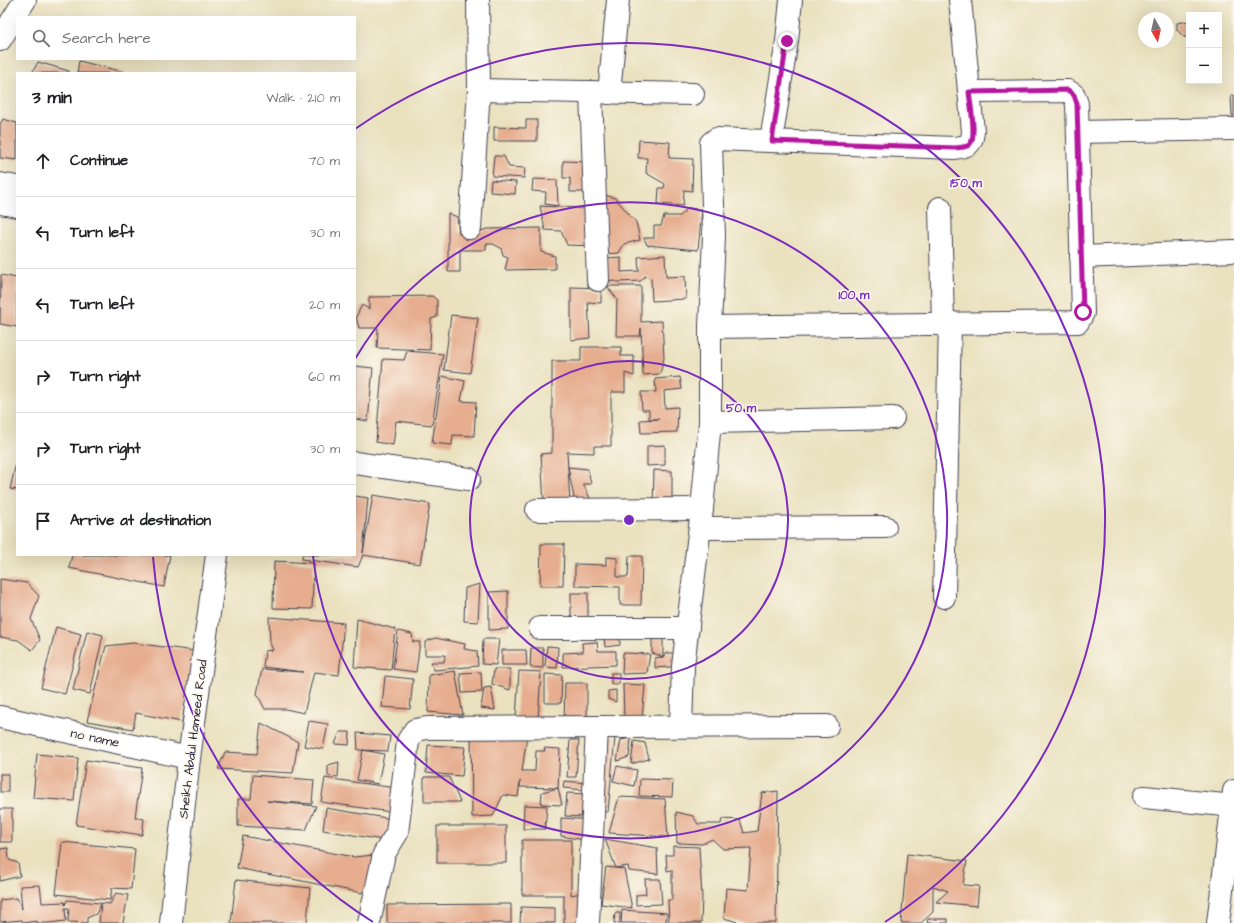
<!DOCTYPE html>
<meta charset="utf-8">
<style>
body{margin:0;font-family:"Architects Daughter",sans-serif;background:#f6f6f6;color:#202124}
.controls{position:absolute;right:12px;top:12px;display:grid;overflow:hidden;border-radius:0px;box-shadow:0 4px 16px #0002}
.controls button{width:36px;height:36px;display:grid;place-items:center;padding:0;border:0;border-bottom:1px solid #e0e0e0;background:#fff;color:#202124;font:20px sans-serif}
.compass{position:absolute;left:1138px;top:12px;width:36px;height:36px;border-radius:50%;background:#fff;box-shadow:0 4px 16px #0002;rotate:172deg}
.stop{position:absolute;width:12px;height:12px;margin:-9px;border:3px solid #b5179e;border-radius:50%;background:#fff}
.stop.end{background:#b5179e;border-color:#fff;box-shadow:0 1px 4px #0008}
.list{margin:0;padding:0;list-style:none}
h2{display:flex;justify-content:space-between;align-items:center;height:52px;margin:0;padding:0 16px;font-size:17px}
h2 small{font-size:13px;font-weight:400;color:#757577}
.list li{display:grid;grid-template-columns:26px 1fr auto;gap:12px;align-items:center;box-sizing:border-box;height:72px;padding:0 16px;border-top:1px solid #e0e0e0}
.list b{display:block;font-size:15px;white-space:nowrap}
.list em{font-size:13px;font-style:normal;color:#757577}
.icon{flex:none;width:22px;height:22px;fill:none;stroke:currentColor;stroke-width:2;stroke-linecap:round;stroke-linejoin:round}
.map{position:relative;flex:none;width:1234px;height:923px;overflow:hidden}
.search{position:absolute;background:#fff;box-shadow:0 4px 16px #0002;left:16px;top:16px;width:340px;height:44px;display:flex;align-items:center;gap:10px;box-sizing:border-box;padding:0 14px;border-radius:0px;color:#757577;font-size:15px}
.panel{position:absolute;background:#fff;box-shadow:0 4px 16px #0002;left:16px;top:72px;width:340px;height:484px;border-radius:0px}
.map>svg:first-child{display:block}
.building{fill:#e6ad8f}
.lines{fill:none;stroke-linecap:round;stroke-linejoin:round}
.minor-casing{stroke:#403f4f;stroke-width:24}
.minor{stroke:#fff;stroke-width:22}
.route{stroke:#b5179e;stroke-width:5}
.ring{fill:none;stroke:#7b2cbf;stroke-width:2}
.labels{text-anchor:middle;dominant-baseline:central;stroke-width:3.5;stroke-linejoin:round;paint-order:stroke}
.street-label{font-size:13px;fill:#22223b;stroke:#fbf7ec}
.centre{fill:#7b2cbf;stroke:#fbf7ec;stroke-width:2}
.ring-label{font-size:12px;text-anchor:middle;font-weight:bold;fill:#7b2cbf;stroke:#fbf7ec;stroke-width:3.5;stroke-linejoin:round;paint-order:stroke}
</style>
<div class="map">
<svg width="1234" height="923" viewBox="0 0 1234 923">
<rect width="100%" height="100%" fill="#fbf7ec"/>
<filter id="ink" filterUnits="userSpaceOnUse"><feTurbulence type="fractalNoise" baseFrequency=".025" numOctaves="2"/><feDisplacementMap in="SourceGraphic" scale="8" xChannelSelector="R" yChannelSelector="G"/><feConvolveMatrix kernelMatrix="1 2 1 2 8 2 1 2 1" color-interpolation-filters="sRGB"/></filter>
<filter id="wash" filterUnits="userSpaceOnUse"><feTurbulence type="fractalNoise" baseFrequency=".012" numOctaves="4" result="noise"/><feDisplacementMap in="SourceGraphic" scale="16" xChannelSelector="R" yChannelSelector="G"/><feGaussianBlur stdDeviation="0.9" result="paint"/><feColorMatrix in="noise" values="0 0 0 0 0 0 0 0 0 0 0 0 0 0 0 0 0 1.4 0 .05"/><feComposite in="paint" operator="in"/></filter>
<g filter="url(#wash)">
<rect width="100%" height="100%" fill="#eae1bf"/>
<g id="blocks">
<!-- building -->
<g class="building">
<polygon points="1189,21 1189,37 1184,37 1177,30 1177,23"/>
<polygon points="79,61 124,72 124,73 77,73"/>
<polygon points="38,62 69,71 69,73 32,73"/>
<polygon points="1231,95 1234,95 1234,116 1232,116"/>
<polygon points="3,119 17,123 17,160 0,158 0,124"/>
<polygon points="526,120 537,120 537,141 494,141 494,127 526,128"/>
<polygon points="639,140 670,142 669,158 693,159 692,191 684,190 683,206 658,204 659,188 664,188 665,184 646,173 647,158 638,158"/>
<polygon points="494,156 504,156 509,167 525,168 524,178 492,176"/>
<polygon points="563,161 591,162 591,192 570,192 570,178 563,178"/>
<polygon points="533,179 557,180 558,206 545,204 546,192 532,191"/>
<polygon points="491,180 516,182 515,194 490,192"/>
<polygon points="602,194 615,198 636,222 640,240 624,244 619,253 608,254"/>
<polygon points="540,206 596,209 594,246 567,245 561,231 545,230"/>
<polygon points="688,208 702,210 698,250 647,245 644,238 654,238 654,226 661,226 664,216 680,216"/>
<polygon points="448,213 457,217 459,233 476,226 479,232 486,229 541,228 541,252 555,256 555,269 505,270 508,257 503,255 501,248 493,244 486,244 486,250 460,250 460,272 448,272"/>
<polygon points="665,255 666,277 685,276 686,299 652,301 651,278 645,276 641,281 618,282 608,280 607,258 621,257 621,272 639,271 638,257"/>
<polygon points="1,275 17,278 17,327 0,324"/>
<polygon points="607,286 641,286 641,322 662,321 664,358 660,374 643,375 641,328 640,336 616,336 617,299"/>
<polygon points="571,287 601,288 601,303 588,302 590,338 571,340"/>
<polygon points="432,296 437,300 437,317 431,319 430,350 377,348 378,328 359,328 356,317 362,305 369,309 369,297"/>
<polygon points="451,315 478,318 470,373 444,370"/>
<polygon points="581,347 621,347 621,356 634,356 634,376 625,373 625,392 611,392 611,446 594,446 594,453 567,452 570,503 544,504 541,454 552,453 552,361 581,361"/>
<polygon points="407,351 443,354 432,425 396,421 393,445 376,442 383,359 404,360"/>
<polygon points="355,366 373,368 368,421 355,419"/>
<polygon points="442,376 465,381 461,401 476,402 474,436 453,435 452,445 432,443"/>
<polygon points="680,377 682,389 664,391 665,408 678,407 677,432 641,433 640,420 659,419 649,419 649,410 642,410 641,392 656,392 655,379"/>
<polygon points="665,445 665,465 647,466 647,446"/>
<polygon points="17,459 17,490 10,489"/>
<polygon points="568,467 588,469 591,484 583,484 591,500 575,503"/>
<polygon points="654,470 672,471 672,509 653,509"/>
<polygon points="373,495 430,504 420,564 363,555 358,567 302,559 302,555 355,555 355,496 368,498 363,553"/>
<polygon points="541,544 564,544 563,586 540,586"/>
<polygon points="72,555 170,555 164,587 69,568"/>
<polygon points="629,556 642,556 641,605 620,605 620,587 575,586 575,564 606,565 606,557 617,558 617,577 628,577"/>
<polygon points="274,561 314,563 312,609 273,608"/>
<polygon points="0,579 27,583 39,596 31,619 40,640 32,650 18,640 0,637"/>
<polygon points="480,584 478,622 464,621 465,588"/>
<polygon points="508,591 508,629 489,630 489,592"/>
<rect x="571" y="593" width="17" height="27"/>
<polygon points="269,617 344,623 339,675 314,672 304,713 285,709 265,709 257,694 262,669 303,672 263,667 265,651 273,650 270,643"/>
<polygon points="357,619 395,629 391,670 354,667"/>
<polygon points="56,627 81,634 65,694 41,688"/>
<polygon points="87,631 103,635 90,694 73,690"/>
<polygon points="398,631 412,634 413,642 420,642 416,672 393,669"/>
<polygon points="619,632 620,645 605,647 604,637"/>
<polygon points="652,632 663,632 663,657 652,653"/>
<polygon points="435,638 465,644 464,649 477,651 478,666 434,670 431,662 444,662 445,655 425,655 425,642"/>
<polygon points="483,639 499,639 496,665 482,664"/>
<polygon points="597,642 598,651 616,651 616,665 563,667 563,653 583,652 582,643"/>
<polygon points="133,643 195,651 182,722 136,713 133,729 87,721 106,646"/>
<polygon points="547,646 558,647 557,668 545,667"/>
<polygon points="531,648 543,648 543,668 530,667"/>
<polygon points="502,650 526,650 527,665 502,665"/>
<polygon points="623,653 650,654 647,673 622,674"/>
<polygon points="666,653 682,653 683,666 655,668 655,658 663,657"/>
<polygon points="494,669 510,669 510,690 492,684"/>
<polygon points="455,671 463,715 428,712 429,675"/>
<polygon points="519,671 541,672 538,720 516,718"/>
<polygon points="481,672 482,692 462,693 460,673"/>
<rect x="611" y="673" width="8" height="11"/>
<polygon points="545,674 562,675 561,703 545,703"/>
<polygon points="385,676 413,679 410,709 382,707"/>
<polygon points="565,683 587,683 587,721 564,721"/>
<polygon points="623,684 645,685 642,719 624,718"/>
<polygon points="491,687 495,710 481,708 484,688"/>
<polygon points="616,690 616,702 608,699 608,691"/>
<polygon points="309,721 328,724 323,749 304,746"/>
<polygon points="261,723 298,742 293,773 218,769 225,752 257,754"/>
<polygon points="340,732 350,732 349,745 335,744"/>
<polygon points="357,733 390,736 388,751 358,750"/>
<polygon points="471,736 527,736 522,771 535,771 536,751 545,751 544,748 560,749 558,788 520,787 520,781 518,797 503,795 493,816 472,817"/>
<polygon points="603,736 615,737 608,812 596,811"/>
<polygon points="631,738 629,757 617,761 621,740"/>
<polygon points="570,740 579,740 576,777 567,777"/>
<polygon points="634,741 645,743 649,759 631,764"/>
<polygon points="428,745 465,747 462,776 426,773"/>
<polygon points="363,750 384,754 378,784 357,780"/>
<polygon points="37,754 78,758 74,801 33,798"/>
<polygon points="86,760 142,768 135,817 144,819 142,835 76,825"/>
<polygon points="339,762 338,777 328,776 328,765"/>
<polygon points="617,766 637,770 634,786 613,781"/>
<rect x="0" y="774" width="8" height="18"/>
<polygon points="253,775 314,780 312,804 267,801 316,806 306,830 238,826 238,799 251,799"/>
<polygon points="424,777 449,777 460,802 424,802"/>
<polygon points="325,778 403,789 398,813 321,802"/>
<polygon points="640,779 673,780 672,797 639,796"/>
<polygon points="564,781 587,783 584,790 563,788"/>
<polygon points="558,788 562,805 541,804 542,792"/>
<polygon points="778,791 776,923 741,923 724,918 726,888 748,890 751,848 723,849 712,839 702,844 677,843 676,812 693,816 698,824 721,824 722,819 740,820 744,833 757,831 762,793"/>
<polygon points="567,793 585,794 583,817 565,816"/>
<polygon points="619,797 665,799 668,837 609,833"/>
<polygon points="524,805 547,806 545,829 523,829"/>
<polygon points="326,808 392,819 389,841 323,830"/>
<rect x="0" y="809" width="12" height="33"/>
<polygon points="561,818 593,820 590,841 561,836"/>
<rect x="437" y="826" width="69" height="37"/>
<polygon points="243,836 354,857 384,854 362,893 237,868"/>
<polygon points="605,839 657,848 658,874 629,871 628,866 616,868"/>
<polygon points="522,840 571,840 571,895 581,893 582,923 564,923 564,895 522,895"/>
<polygon points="62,842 135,849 131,889 112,888 110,900 56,894"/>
<polygon points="673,846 699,847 702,897 701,923 669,923 668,900 672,900 672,870 667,871 666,855 673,855"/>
<polygon points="8,848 9,860 18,863 20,876 0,881 0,849"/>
<polygon points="907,854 967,861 963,885 979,886 977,906 936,902 948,891 933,886 933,912 921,923 901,923"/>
<polygon points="606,867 624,869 632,908 601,904"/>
<polygon points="645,879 660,879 662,904 636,905 636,895 646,894"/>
<polygon points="236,880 310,888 307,923 231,923"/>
<polygon points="40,885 42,903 65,902 65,905 67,900 110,904 116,893 128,895 123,923 99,923 101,904 96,914 87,918 87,923 68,922 69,908 65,908 66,921 48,923 37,923 37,921 23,923 22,920 0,922 0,900 17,898 22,909 20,886"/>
<polygon points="511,904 511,923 387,923 387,905"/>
<polygon points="521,907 555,908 555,923 520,923"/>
<polygon points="622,910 667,913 666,923 621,923"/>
<polygon points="615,913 620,913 620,923 614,923"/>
<polygon points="928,919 948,919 948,923 927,923"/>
</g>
</g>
</g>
<g filter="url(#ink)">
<use href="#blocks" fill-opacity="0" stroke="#403f4f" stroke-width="1"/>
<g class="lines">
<!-- minor casing -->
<g class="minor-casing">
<g id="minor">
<polyline points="0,40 25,0"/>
<polyline points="479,90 693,94"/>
<polyline points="591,92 598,280"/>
<polyline points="609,93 618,0"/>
<polyline points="1078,132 1234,129"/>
<polyline points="771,141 787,41 791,0"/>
<polyline points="0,184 17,187"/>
<polyline points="0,203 17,206"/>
<polyline points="940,208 943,323"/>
<polyline points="470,228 479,90 478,0"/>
<polyline points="1081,257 1234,251"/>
<polyline points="710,327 1078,322 1083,313 1077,104 1074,95 1068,91 969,92"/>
<polyline points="710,422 893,418"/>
<polyline points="355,463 469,479"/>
<polyline points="537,510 702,509"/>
<polyline points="700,528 885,527"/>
<polyline points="944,597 950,322"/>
<polyline points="540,628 688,628"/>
<polyline points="0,717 189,758"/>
<path d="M681,726L683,666L702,509L710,422V327L714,236L711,143L716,139L955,148C968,146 972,145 973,131L960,0"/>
<polyline points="1144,797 1234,806"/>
<polyline points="171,923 189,758 217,555"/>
<polyline points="369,923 384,854 397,833 408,741 415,730 427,728 827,726"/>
<polyline points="588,923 597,727"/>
<polyline points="1218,923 1234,791"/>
</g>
</g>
<!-- minor -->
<use href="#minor" class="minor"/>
</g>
</g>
<g class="lines" filter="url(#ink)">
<!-- route -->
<path class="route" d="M787,41L772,141L955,148C960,147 967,148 970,144C977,137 970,102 969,92L1068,90L1074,95L1077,104L1083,312"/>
</g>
<!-- distance rings -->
<g class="ring">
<circle cx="629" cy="520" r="159"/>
<path d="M355 359A318 318 0 1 1 313 556"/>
<path d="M373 922A477 477 0 0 1 153 557M355 129A477 477 0 1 1 885 922"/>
</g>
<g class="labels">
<!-- street labels -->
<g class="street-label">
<text transform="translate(95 738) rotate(12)">no name</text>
<text transform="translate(193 739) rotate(-83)">Sheikh Abdul Hameed Road</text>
</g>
</g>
<circle cx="629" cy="520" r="6" class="centre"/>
<g class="ring-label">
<text x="966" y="187">150 m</text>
<text x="854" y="299">100 m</text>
<text x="741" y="412">50 m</text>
</g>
</svg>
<div class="controls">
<button>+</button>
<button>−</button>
</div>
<svg class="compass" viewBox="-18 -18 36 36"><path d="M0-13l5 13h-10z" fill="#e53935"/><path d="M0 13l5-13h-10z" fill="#757577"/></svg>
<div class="stop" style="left:1083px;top:312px"></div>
<div class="stop end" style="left:787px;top:41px"></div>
<div class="search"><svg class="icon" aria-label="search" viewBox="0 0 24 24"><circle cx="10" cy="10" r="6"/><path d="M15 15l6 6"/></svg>Search here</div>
<section class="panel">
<h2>3 min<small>Walk · 210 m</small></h2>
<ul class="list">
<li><svg class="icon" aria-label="ahead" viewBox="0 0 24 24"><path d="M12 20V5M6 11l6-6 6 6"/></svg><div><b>Continue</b></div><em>70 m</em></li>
<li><svg class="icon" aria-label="left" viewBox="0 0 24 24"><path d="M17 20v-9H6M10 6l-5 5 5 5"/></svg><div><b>Turn left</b></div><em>30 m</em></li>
<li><svg class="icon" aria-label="left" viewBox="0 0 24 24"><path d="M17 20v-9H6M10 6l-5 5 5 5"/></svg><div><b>Turn left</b></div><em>20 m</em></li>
<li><svg class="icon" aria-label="right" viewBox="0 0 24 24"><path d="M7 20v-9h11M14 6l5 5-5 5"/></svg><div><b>Turn right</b></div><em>60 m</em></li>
<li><svg class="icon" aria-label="right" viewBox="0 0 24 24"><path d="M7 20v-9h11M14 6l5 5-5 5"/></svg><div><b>Turn right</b></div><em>30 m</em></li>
<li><svg class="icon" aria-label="arrive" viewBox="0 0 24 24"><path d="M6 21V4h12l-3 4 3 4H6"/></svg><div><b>Arrive at destination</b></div></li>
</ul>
</section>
</div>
